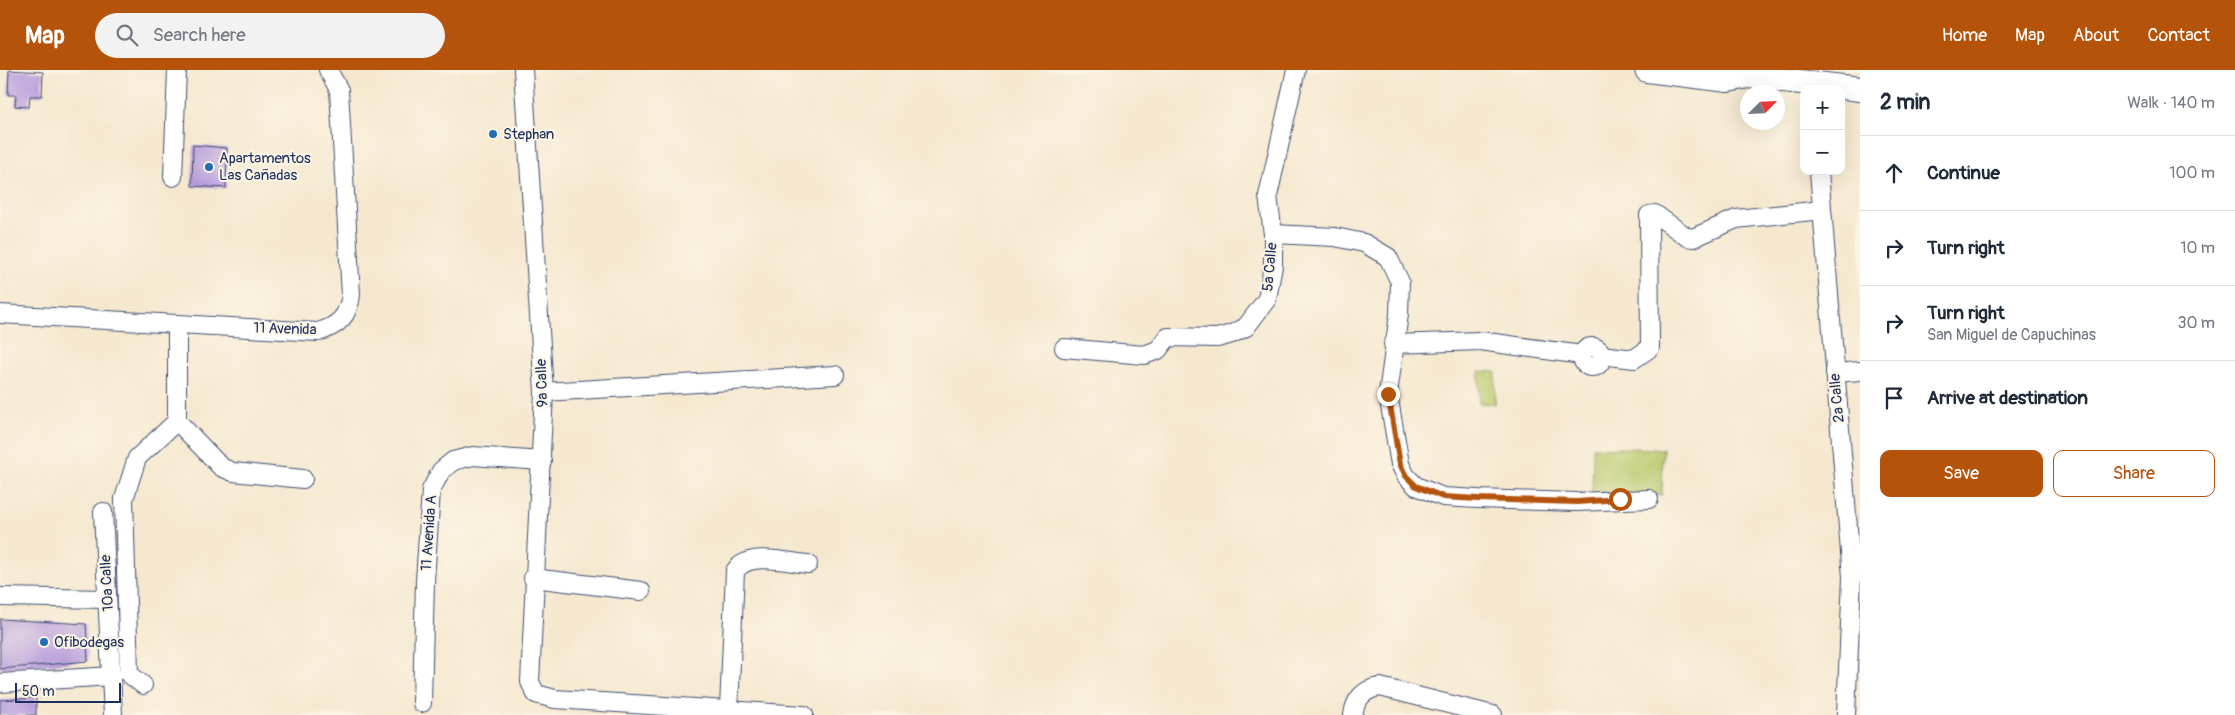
<!DOCTYPE html>
<meta charset="utf-8">
<style>
body{margin:0;font-family:Pangolin,sans-serif;background:#f2f2f3;color:#1f2937}
.controls{position:absolute;right:15px;top:15px;display:grid;overflow:hidden;border-radius:10px;box-shadow:0 5px 20px #0002}
.controls button{width:45px;height:45px;display:grid;place-items:center;padding:0;border:0;border-bottom:1px solid #e0e1e3;background:#fff;color:#1f2937;font:25px sans-serif}
.compass{position:absolute;left:1740px;top:15px;width:45px;height:45px;border-radius:50%;background:#fff;box-shadow:0 5px 20px #0002;rotate:66deg}
.scale{position:absolute;left:15px;bottom:12px;width:106px;box-sizing:border-box;padding-left:5px;border:2px solid #1b2f5e;border-top:0;font-size:14px;line-height:18px;white-space:nowrap;color:#1b2f5e;-webkit-text-stroke:4px #fcf5e5;paint-order:stroke}
.stop{position:absolute;width:15px;height:15px;margin:-11px;border:4px solid #b45309;border-radius:50%;background:#fff}
.stop.end{background:#b45309;border-color:#fff;box-shadow:0 1px 5px #0008}
.list{margin:0;padding:0;list-style:none}
h2{display:flex;justify-content:space-between;align-items:center;height:65px;margin:0;padding:0 20px;font-size:21px}
h2 small{font-size:16px;font-weight:400;color:#747a83}
.list li{display:grid;grid-template-columns:32px 1fr auto;gap:15px;align-items:center;box-sizing:border-box;height:75px;padding:0 20px;border-top:1px solid #e0e1e3}
.list b{display:block;font-size:19px;white-space:nowrap}
.list p{margin:0;font-size:16px;white-space:nowrap;color:#747a83}
.list em{font-size:16px;font-style:normal;color:#747a83}
.actions{display:flex;gap:10px;padding:15px 20px}
.actions a{flex:1;padding:11px 0;border:1px solid #b45309;border-radius:10px;text-align:center;font-size:18px;color:#b45309}
.actions .main{background:#b45309;color:#fff}
.icon{flex:none;width:28px;height:28px;fill:none;stroke:currentColor;stroke-width:2;stroke-linecap:round;stroke-linejoin:round}
.map{position:relative;flex:none;width:1860px;height:645px;overflow:hidden}
header{display:flex;align-items:center;gap:30px;box-sizing:border-box;height:70px;padding:0 25px;background:#b45309;color:#fff}
header strong{font-size:24px}
nav{display:flex;gap:28px;margin-inline-start:auto;font-size:18px}
.search{width:350px;height:45px;background:#f2f2f3;display:flex;align-items:center;gap:12px;box-sizing:border-box;padding:0 18px;border-radius:28px;color:#747a83;font-size:19px}
main{display:flex}
aside{flex:1;background:#fff}
.map>svg:first-child{display:block}
.green{fill:#b7c668;stroke:#697a63}
.building{fill:#b69bdc}
.lines{fill:none;stroke-linecap:round;stroke-linejoin:round}
.street-casing{stroke:#3c4b6f;stroke-width:20}
.secondary-casing{stroke:#3c4b6f;stroke-width:26}
.street{stroke:#fff;stroke-width:18}
.secondary{stroke:#fff;stroke-width:24}
.route{stroke:#b45309;stroke-width:6}
.poi-dot{fill:#1f6fb2;stroke:#fcf5e5;stroke-width:2}
.labels{text-anchor:middle;dominant-baseline:central;stroke-width:4;stroke-linejoin:round;paint-order:stroke}
.poi-label{font-size:15px;fill:#1b2f5e;stroke:#fcf5e5;text-anchor:start}
.street-label{font-size:15px;fill:#1b2f5e;stroke:#fcf5e5}
</style>
<header>
<strong>Map</strong>
<div class="search"><svg class="icon" aria-label="search" viewBox="0 0 24 24"><circle cx="10" cy="10" r="6"/><path d="M15 15l6 6"/></svg>Search here</div>
<nav><a>Home</a><a>Map</a><a>About</a><a>Contact</a></nav>
</header>
<main>
<div class="map">
<svg width="1860" height="645" viewBox="0 0 1860 645">
<rect width="100%" height="100%" fill="#fcf5e5"/>
<filter id="ink" filterUnits="userSpaceOnUse"><feTurbulence type="fractalNoise" baseFrequency=".02" numOctaves="2"/><feDisplacementMap in="SourceGraphic" scale="10" xChannelSelector="R" yChannelSelector="G"/><feConvolveMatrix kernelMatrix="1 2 1 2 8 2 1 2 1" color-interpolation-filters="sRGB"/></filter>
<filter id="wash" filterUnits="userSpaceOnUse"><feTurbulence type="fractalNoise" baseFrequency=".0096" numOctaves="4" result="noise"/><feDisplacementMap in="SourceGraphic" scale="20" xChannelSelector="R" yChannelSelector="G"/><feGaussianBlur stdDeviation="1.12" result="paint"/><feColorMatrix in="noise" values="0 0 0 0 0 0 0 0 0 0 0 0 0 0 0 0 0 1.4 0 .05"/><feComposite in="paint" operator="in"/></filter>
<g filter="url(#wash)">
<rect width="100%" height="100%" fill="#f5e8cf"/>
<!-- green -->
<g class="green">
<polygon points="1479,301 1496,302 1495,334 1479,333"/>
<polygon points="1593,377 1663,379 1662,425 1592,423"/>
</g>
<g id="blocks">
<!-- building -->
<g class="building">
<polygon points="9,0 43,2 42,26 30,26 29,37 15,36 16,25 8,25"/>
<polygon points="193,75 227,78 226,118 192,116"/>
<polygon points="0,549 86,554 88,591 0,599"/>
<polygon points="36,628 36,645 0,645 0,630"/>
</g>
</g>
</g>
<g filter="url(#ink)">
<use href="#blocks" fill-opacity="0" stroke="#3c4b6f" stroke-width="1"/>
<g class="lines">
<!-- street casing -->
<g class="street-casing">
<g id="street">
<polyline points="523,0 544,322 530,612 536,624 555,629 804,645"/>
<polyline points="1819,101 1852,507 1846,645"/>
<polyline points="173,107 177,0"/>
<polyline points="1273,164 1335,167 1364,173 1388,187 1400,212 1399,244 1388,324 1400,394 1406,406 1416,416 1443,427 1478,429 1577,432 1649,429"/>
<path d="M0,244L318,262C339,256 348,246 351,225L339,20L328,0"/>
<polyline points="177,254 177,351 221,397 233,402 303,409"/>
<polyline points="1393,274 1480,271 1582,285"/>
<circle cx="1592" cy="287" r="10"/>
<polyline points="1064,278 1144,285 1158,280 1168,267 1217,268 1232,264 1246,257 1267,229 1273,196 1273,164 1268,126 1296,0"/>
<polyline points="1601,285 1634,289 1650,278 1649,145 1655,144 1687,167 1693,168 1736,149 1822,140"/>
<polyline points="1835,303 1860,301"/>
<polyline points="544,322 835,305"/>
<polyline points="103,442 113,645"/>
<polyline points="533,508 641,521"/>
<polyline points="0,527 107,529"/>
<polyline points="0,613 112,606"/>
<polyline points="143,615 129,604 124,429 137,388 177,351"/>
<polyline points="422,633 425,511 431,420 441,401 453,391 473,386 542,391"/>
<path d="M729,639L735,501C749,481 786,492 808,494"/>
<path d="M1353,645C1355,629 1364,619 1380,617L1493,645"/>
</g>
</g>
<!-- secondary casing -->
<g class="secondary-casing">
<polyline id="secondary" points="1647,0 1728,10 1748,6 1860,19"/>
</g>
<!-- street -->
<use href="#street" class="street"/>
<!-- secondary -->
<use href="#secondary" class="secondary"/>
</g>
</g>
<g class="lines" filter="url(#ink)">
<!-- route -->
<polyline class="route" points="1388,324 1400,394 1406,406 1416,416 1443,427 1478,429 1577,432 1620,429"/>
</g>
<!-- markers -->
<g class="poi-dot">
<circle cx="493" cy="64" r="5"/>
<circle cx="209" cy="97" r="5"/>
<circle cx="44" cy="572" r="5"/>
</g>
<g class="labels">
<!-- poi labels -->
<g class="poi-label">
<text x="503" y="64">Stephan</text>
<text x="219" y="88">Apartamentos<tspan x="219" dy="17">Las Cañadas</tspan></text>
<text x="54" y="572">Ofibodegas</text>
</g>
<!-- street labels -->
<g class="street-label">
<text transform="translate(1270 197) rotate(-85)">5a Calle</text>
<text transform="translate(285 259) rotate(2)">11 Avenida</text>
<text transform="translate(542 313) rotate(-92)">9a Calle</text>
<text transform="translate(1837 328) rotate(-95)">2a Calle</text>
<text transform="translate(429 463) rotate(-86)">11 Avenida A</text>
<text transform="translate(107 513) rotate(-93)">10a Calle</text>
</g>
</g>
</svg>
<div class="controls">
<button>+</button>
<button>−</button>
</div>
<svg class="compass" viewBox="-18 -18 36 36"><path d="M0-13l5 13h-10z" fill="#e53935"/><path d="M0 13l5-13h-10z" fill="#747a83"/></svg>
<div class="scale">50 m</div>
<div class="stop" style="left:1620px;top:429px"></div>
<div class="stop end" style="left:1388px;top:324px"></div>
</div>
<aside>
<h2>2 min<small>Walk · 140 m</small></h2>
<ul class="list">
<li><svg class="icon" aria-label="ahead" viewBox="0 0 24 24"><path d="M12 20V5M6 11l6-6 6 6"/></svg><div><b>Continue</b></div><em>100 m</em></li>
<li><svg class="icon" aria-label="right" viewBox="0 0 24 24"><path d="M7 20v-9h11M14 6l5 5-5 5"/></svg><div><b>Turn right</b></div><em>10 m</em></li>
<li><svg class="icon" aria-label="right" viewBox="0 0 24 24"><path d="M7 20v-9h11M14 6l5 5-5 5"/></svg><div><b>Turn right</b><p>San Miguel de Capuchinas</p></div><em>30 m</em></li>
<li><svg class="icon" aria-label="arrive" viewBox="0 0 24 24"><path d="M6 21V4h12l-3 4 3 4H6"/></svg><div><b>Arrive at destination</b></div></li>
</ul>
<div class="actions"><a class="main">Save</a><a>Share</a></div>
</aside>
</main>
